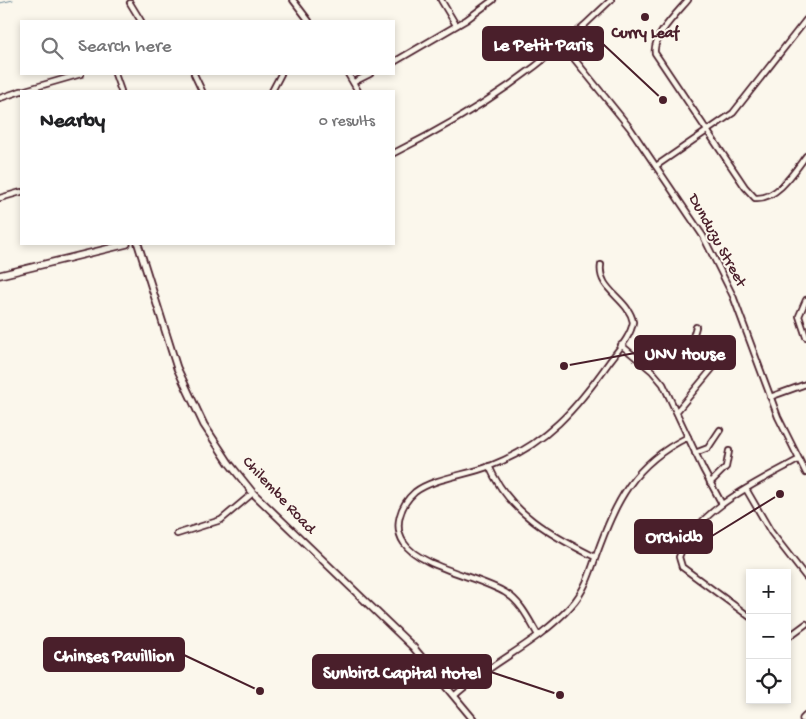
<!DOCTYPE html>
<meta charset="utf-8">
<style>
body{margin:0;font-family:"Gochi Hand",sans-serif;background:#f2f2f2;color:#202124}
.controls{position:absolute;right:15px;bottom:15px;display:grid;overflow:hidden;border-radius:0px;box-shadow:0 2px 8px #0003}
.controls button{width:45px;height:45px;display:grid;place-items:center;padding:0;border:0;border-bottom:1px solid #e0e0e0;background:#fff;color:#202124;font:25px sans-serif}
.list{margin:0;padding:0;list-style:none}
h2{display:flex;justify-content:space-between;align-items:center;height:65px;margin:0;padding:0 20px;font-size:21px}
h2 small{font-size:16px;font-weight:400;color:#757577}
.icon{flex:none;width:28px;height:28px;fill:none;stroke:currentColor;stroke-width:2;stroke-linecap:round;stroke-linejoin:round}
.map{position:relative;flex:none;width:806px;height:719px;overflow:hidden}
.search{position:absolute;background:#fff;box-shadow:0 2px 8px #0003;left:20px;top:20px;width:375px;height:55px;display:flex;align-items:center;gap:12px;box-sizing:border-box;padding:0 18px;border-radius:0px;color:#757577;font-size:19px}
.panel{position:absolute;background:#fff;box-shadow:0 2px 8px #0003;left:20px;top:90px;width:375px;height:155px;border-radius:0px}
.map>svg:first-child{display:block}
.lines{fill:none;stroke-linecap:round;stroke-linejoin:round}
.stream{stroke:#6b8898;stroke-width:1}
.minor-casing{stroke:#4a1f2b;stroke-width:8}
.major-casing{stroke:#4a1f2b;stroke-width:9}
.minor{stroke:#fbf7ec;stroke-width:4.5}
.major{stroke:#fbf7ec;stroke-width:5.5}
.poi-dot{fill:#4a1f2b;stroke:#fbf7ec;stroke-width:2}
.labels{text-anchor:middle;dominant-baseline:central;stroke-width:4;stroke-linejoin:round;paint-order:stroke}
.poi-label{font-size:16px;font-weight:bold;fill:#4a1f2b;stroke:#fbf7ec}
.street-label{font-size:16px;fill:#4a1f2b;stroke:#fbf7ec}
.leader{fill:none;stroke:#4a1f2b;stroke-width:2}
.callout-dot{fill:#4a1f2b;stroke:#fbf7ec;stroke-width:2}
.callout{fill:#4a1f2b;stroke:#4a1f2b;stroke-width:2}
.callout-label{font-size:18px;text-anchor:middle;font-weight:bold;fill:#fff}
</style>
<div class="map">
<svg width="806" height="719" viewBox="0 0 806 719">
<rect width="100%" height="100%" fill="#fbf7ec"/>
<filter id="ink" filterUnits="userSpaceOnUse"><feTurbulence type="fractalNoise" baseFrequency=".02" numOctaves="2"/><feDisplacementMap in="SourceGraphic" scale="10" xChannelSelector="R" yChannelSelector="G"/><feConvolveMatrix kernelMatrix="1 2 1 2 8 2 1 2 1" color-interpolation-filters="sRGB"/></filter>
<g filter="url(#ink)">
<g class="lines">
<!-- stream -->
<polyline class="stream" points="0,3 13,0"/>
<!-- minor casing -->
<g class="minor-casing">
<g id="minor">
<polyline points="293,0 309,21"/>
<polyline points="441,0 456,25"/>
<path d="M688,0C678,12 652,37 655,53L745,187L755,198C777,200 794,172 806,156"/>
<polyline points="130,3 141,21"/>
<polyline points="563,45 630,128 703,236 733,296 778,417 806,473"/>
<polyline points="394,62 466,20 493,0"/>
<polyline points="115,74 121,91"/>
<polyline points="194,74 202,91"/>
<polyline points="348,74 358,91"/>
<polyline points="354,82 370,74"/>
<polyline points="22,91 81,74"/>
<polyline points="272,91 281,74"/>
<polyline points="0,98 21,91"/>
<path d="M394,153C478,111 544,66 611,0"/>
<polyline points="656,166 733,113 806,20"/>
<polyline points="0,198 21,192"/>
<polyline points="806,300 799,316 806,337"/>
<polyline points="621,345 652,371 663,384 703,469 722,504"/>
<polyline points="643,362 666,344 690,347 696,327"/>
<polyline points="770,397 806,384"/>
<polyline points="677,411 717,363"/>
<polyline points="695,453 708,448 720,430"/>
<path d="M489,466C509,513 552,536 595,557"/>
<polyline points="710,483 726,467 729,451"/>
<polyline points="746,489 771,532 806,577"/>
<polyline points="177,534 221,520 253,493"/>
<path d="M750,617L682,567L679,557C696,509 758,482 798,460"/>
<path d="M538,635C529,620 521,602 506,593C481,577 419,567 404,543C393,527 400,505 415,492C433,478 468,475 490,466C546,445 577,408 610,361C619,349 631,336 633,322C629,299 597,290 601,265"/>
<polyline points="787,638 806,624"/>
<path d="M454,696C490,663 538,643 571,606C584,592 590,574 596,556C616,501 633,464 688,437"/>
</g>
</g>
<!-- major casing -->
<g class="major-casing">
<g id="major">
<polyline points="138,244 177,368 204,425 229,463 253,493 413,647 473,719"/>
<polyline points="0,275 127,244"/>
<polyline points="803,719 806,716"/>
</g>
</g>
<!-- minor -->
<use href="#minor" class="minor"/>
<!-- major -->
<use href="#major" class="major"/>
</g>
</g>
<!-- markers -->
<circle class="poi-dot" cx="645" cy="17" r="5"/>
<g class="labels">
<!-- poi labels -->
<g class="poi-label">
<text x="645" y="34">Curry Leaf</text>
</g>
<!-- street labels -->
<g class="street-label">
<text transform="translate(716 241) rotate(61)">Dunduzu Street</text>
<text transform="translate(278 496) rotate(47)">Chilembe Road</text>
</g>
</g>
<!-- callouts -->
<path class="leader" d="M663 100L603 44M564 366L635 353M780 494L712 536M260 691L184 655M560 695L491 672"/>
<g class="callout-dot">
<circle cx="663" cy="100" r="5"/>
<circle cx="564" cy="366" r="5"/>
<circle cx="780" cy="494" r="5"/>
<circle cx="260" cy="691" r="5"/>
<circle cx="560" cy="695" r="5"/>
</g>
<g class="callout">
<rect x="483" y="27" width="120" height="33" rx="5"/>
<rect x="635" y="336" width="100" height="33" rx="5"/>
<rect x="635" y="520" width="77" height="33" rx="5"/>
<rect x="44" y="638" width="140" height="33" rx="5"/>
<rect x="313" y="655" width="178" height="33" rx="5"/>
</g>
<g class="callout-label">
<text x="543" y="50">Le Petit Paris</text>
<text x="685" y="359">UNV House</text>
<text x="674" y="542">Orchidb</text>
<text x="114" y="661">Chinses Pavillion</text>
<text x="402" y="678">Sunbird Capital Hotel</text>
</g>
</svg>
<div class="controls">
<button>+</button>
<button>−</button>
<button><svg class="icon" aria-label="locate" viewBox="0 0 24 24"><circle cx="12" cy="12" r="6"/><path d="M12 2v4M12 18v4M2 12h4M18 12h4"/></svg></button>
</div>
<div class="search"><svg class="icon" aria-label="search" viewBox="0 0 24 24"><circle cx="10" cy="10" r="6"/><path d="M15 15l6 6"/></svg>Search here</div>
<section class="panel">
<h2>Nearby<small>0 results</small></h2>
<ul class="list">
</ul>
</section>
</div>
